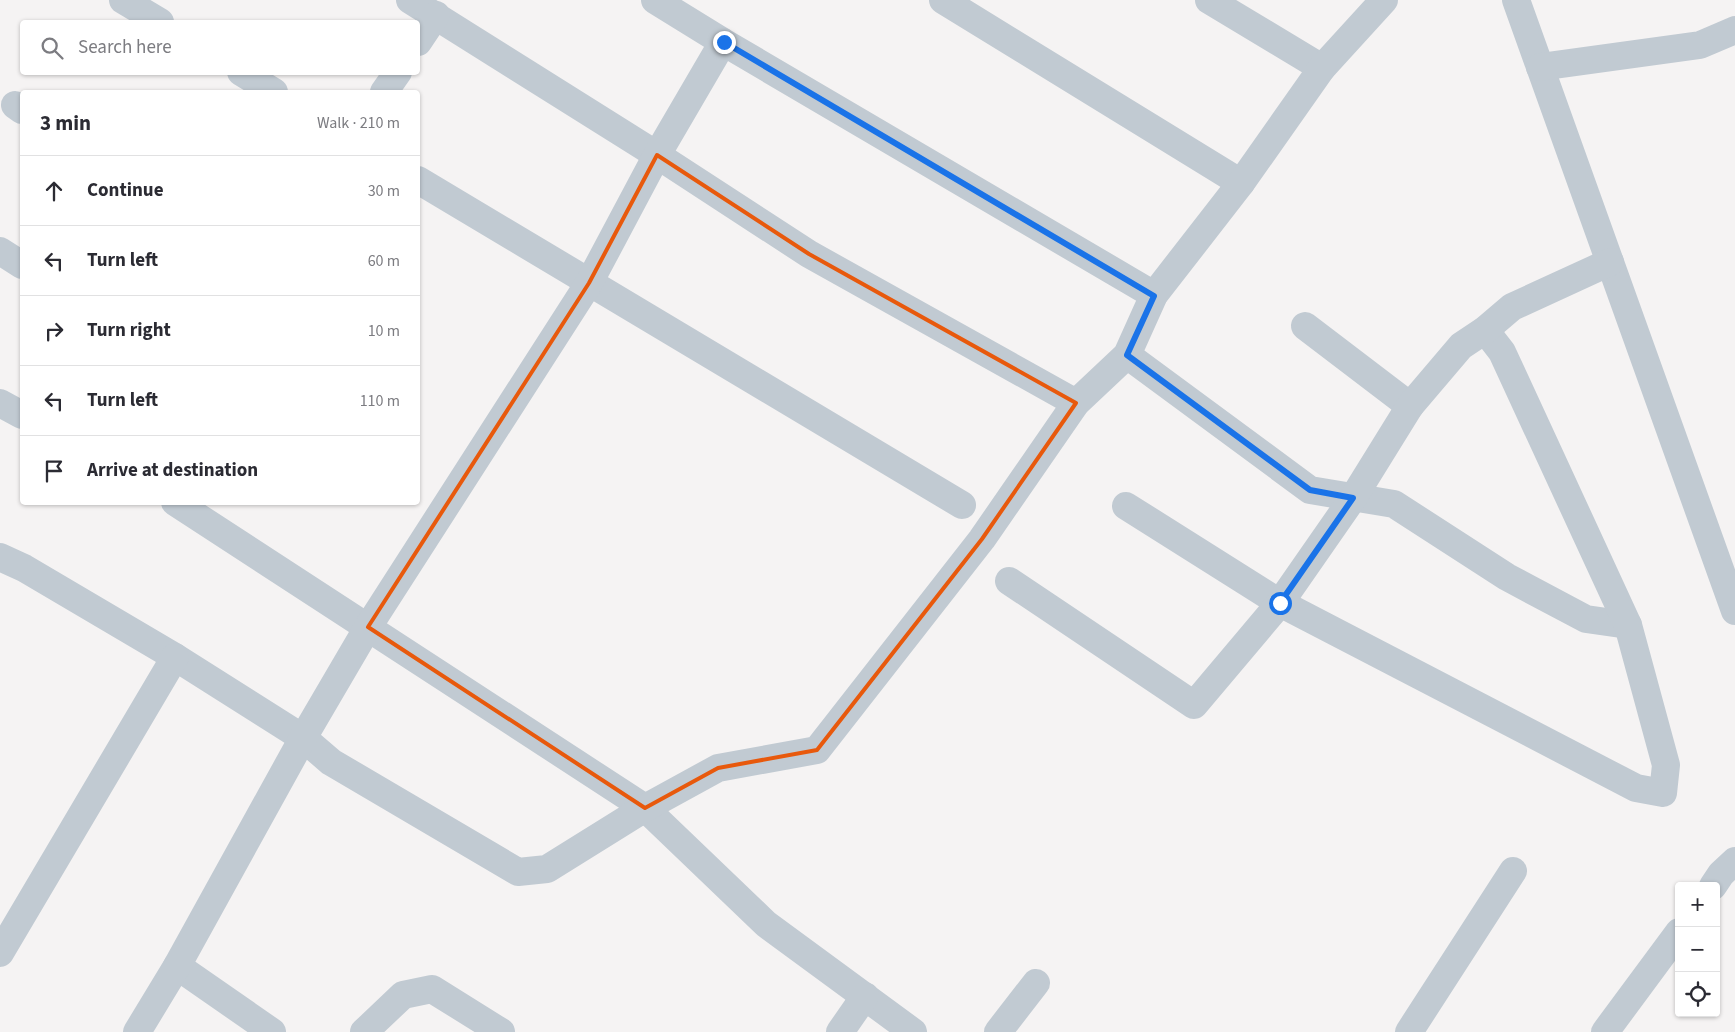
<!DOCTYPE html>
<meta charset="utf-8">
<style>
body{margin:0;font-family:"Source Sans 3",sans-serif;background:#f7f7f7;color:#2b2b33}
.controls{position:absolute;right:15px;bottom:15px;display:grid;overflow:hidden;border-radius:5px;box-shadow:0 1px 4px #0004}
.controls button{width:45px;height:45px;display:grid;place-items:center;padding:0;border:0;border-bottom:1px solid #e1e1e2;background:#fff;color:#2b2b33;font:25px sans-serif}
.stop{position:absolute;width:15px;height:15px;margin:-11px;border:4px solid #1a73e8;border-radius:50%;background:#fff}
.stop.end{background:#1a73e8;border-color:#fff;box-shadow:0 1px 5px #0008}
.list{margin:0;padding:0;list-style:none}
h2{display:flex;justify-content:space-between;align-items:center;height:65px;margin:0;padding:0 20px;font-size:21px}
h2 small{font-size:16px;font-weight:400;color:#7c7c81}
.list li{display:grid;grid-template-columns:32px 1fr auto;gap:15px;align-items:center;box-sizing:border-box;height:70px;padding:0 20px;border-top:1px solid #e1e1e2}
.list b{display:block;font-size:19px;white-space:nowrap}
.list em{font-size:16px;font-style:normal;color:#7c7c81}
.icon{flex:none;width:28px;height:28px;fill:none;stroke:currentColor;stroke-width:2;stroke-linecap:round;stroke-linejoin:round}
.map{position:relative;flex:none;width:1735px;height:1032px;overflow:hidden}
.search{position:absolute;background:#fff;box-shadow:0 1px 4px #0004;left:20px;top:20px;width:400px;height:55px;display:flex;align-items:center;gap:12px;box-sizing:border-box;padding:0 18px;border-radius:5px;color:#7c7c81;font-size:19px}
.panel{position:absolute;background:#fff;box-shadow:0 1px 4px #0004;left:20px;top:90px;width:400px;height:415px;border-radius:5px}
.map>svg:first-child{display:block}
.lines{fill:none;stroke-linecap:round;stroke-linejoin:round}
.minor{stroke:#c1cad2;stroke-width:28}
.route{stroke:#1a73e8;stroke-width:6}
.marked{fill:none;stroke:#e8590c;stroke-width:4;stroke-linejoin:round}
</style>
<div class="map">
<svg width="1735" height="1032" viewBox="0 0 1735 1032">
<rect width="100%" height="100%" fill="#f5f3f3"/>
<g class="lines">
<!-- minor -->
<g class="minor">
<polyline points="123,0 160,22"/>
<polyline points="410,0 657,155 809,254 1076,403"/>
<polyline points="655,0 723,42 1154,295"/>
<polyline points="943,0 1241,183"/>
<polyline points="1209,0 1322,68"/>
<polyline points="1516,0 1735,611"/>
<polyline points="418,42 436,15"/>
<polyline points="1540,67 1700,45 1735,30"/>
<polyline points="241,72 274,92"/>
<polyline points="384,92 398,72"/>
<polyline points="15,105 22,110"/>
<polyline points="418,180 962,505"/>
<polyline points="0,251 22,265"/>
<polyline points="1305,326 1410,406"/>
<polyline points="1127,355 1310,490 1394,504 1507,577 1586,619 1628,625"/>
<polyline points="0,403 22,415"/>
<polyline points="175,502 645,808 766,924 913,1032"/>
<polyline points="1126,506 1280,603 1636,788 1663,793 1666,765 1628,625 1502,352 1485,330"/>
<polyline points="0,557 24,568 175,657 303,738 331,762 518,872 547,869 645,808 718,768 817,750 982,539 1076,403 1127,355 1154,295 1241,183 1322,68 1384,0"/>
<polyline points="1009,581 1194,705 1280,603 1353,498 1410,406 1461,346 1485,330 1512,307 1610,262"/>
<polyline points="1713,886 1721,874 1735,861"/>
<polyline points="0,953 175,657"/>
<polyline points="177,966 272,1032"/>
<polyline points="137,1032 177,966 303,738 368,627 589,283 657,155 723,42"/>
<polyline points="364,1032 403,995 432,989 501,1032"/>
<polyline points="840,1032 865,996"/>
<polyline points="998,1032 1036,983"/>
<polyline points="1409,1032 1513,871"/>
<polyline points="1605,1032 1679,932"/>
</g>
</g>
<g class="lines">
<!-- route -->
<polyline class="route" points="724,42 1154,296 1127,355 1310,490 1353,498 1280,603"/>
</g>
<!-- marked area -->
<path class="marked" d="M657,155L809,254L1076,403L982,539L817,750L718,768L645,808L368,627L589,283Z"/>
</svg>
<div class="controls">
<button>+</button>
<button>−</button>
<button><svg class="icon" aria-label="locate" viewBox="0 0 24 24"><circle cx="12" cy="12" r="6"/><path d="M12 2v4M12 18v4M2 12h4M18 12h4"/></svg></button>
</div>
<div class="stop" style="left:1280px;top:603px"></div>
<div class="stop end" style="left:724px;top:42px"></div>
<div class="search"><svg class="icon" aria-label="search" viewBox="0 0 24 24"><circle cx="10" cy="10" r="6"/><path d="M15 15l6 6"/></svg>Search here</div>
<section class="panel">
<h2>3 min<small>Walk · 210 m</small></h2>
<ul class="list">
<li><svg class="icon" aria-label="ahead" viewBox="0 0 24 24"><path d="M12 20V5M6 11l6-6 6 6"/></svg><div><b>Continue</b></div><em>30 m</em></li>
<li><svg class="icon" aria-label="left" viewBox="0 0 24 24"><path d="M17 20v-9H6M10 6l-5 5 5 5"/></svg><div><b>Turn left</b></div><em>60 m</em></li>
<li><svg class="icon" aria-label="right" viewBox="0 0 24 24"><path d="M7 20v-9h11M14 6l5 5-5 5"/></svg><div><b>Turn right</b></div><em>10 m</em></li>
<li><svg class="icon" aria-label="left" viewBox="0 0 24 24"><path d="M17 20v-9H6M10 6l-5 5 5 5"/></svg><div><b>Turn left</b></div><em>110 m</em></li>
<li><svg class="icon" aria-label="arrive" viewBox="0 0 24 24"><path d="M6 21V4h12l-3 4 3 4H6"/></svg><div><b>Arrive at destination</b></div></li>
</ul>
</section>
</div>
